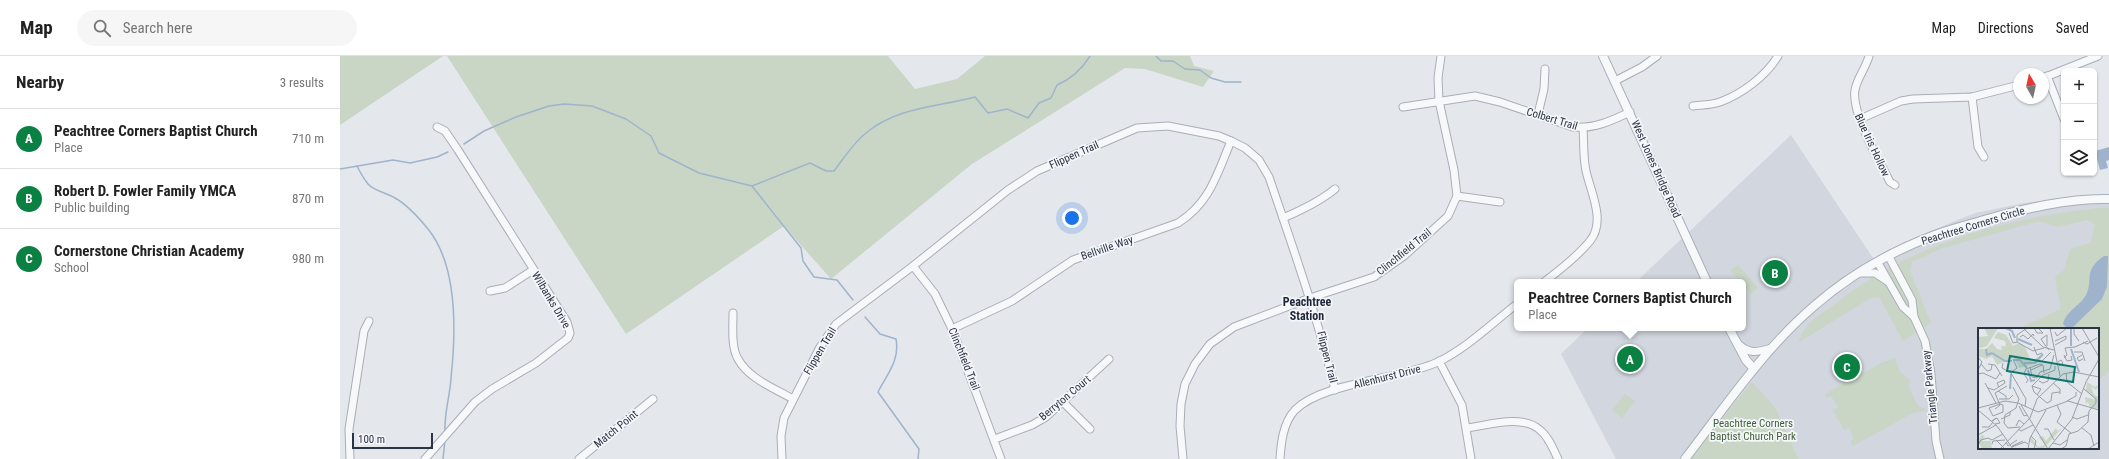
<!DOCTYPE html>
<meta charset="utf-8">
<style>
body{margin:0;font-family:"Roboto Condensed",sans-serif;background:#f6f6f6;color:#222}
.controls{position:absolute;right:12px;top:12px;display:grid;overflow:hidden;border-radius:6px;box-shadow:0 1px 3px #0004}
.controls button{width:36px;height:36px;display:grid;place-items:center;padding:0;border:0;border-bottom:1px solid #e0e0e0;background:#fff;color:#222;font:20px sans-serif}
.compass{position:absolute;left:1673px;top:12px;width:36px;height:36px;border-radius:50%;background:#fff;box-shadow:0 1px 3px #0004;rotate:351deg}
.scale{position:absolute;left:12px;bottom:10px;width:81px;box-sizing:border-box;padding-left:4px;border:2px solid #2b3445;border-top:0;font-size:11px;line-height:14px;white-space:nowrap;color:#2b3445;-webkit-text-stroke:3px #f4f6f9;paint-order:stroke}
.you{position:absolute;left:732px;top:162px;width:14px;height:14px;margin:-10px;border:3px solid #fff;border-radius:50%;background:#1a73e8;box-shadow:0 0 0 6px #1a73e833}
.badge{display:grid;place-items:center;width:26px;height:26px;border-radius:50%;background:#0b8043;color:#fff;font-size:13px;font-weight:700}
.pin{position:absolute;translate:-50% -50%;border:2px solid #fff;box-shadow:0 1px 4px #0006}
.popup{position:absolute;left:1174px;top:223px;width:232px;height:52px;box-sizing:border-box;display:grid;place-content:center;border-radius:6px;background:#fff;filter:drop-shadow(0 1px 3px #0005);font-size:13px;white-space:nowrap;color:#767676}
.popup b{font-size:15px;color:#222}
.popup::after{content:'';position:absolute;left:50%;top:100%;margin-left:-8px;border:8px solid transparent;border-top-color:#fff}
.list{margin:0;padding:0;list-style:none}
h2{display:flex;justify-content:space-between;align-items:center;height:52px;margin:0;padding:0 16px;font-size:17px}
h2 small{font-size:13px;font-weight:400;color:#767676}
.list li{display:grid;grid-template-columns:26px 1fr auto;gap:12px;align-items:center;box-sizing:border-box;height:60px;padding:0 16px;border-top:1px solid #e0e0e0}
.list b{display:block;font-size:15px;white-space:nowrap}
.list p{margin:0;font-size:13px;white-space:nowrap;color:#767676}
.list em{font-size:13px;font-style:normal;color:#767676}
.icon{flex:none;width:22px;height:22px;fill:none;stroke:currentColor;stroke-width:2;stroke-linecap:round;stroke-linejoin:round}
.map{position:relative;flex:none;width:1769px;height:403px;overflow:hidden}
header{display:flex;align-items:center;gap:24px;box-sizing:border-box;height:56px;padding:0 20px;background:#fff;border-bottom:1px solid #e0e0e0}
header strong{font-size:19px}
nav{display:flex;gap:22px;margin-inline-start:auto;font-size:14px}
.search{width:280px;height:36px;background:#f6f6f6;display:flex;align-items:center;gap:10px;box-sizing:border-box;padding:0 14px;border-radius:22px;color:#767676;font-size:15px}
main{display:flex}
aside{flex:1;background:#fff}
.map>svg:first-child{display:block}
.built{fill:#d2d6de;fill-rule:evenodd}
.green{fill:#c9d6c5}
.water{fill:#9fb4cc}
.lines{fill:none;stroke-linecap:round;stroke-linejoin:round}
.stream{stroke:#9fb4cc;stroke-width:1.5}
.minor-casing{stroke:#a9aeb7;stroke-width:9}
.tertiary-casing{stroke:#a9aeb7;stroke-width:10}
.minor{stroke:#f7f8fa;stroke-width:7}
.tertiary{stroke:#f7f8fa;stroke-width:8}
.labels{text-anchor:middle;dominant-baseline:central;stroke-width:3.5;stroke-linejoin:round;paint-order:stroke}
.street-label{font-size:11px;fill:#2b3445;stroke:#f4f6f9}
.park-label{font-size:11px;fill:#3f6138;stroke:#f4f6f9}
.neighbourhood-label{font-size:12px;font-weight:bold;fill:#1d2536;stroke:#f4f6f9}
.inset-river{fill:none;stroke:#9fb4cc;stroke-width:2}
.inset-road{fill:none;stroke:#9a9fa9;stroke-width:1}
.view{fill:#0f766e;fill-opacity:0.15;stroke:#0f766e;stroke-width:2}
.inset-edge{fill:none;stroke:#2b3445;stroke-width:2}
</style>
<header>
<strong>Map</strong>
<div class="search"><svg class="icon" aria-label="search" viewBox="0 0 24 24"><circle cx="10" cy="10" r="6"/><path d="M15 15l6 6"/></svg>Search here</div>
<nav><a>Map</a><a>Directions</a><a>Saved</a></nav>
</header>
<main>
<aside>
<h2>Nearby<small>3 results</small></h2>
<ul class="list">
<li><span class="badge">A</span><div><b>Peachtree Corners Baptist Church</b><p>Place</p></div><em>710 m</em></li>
<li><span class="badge">B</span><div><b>Robert D. Fowler Family YMCA</b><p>Public building</p></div><em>870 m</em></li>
<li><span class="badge">C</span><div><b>Cornerstone Christian Academy</b><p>School</p></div><em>980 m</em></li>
</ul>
</aside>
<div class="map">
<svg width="1769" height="403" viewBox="0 0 1769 403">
<rect width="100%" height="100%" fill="#e4e7ec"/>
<!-- built -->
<path class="built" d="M1451,79L1535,205L1578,180L1635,157L1684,147L1747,139L1769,140V403H1459L1435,351L1349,403H1276L1221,298L1248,272H1403V226H1296ZM1639,273H1758V392H1639Z"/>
<!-- green -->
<g class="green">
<polygon points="0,0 103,0 0,69"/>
<polygon points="107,0 548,0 575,33 617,23 645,0 850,0 854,10 874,15 863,31 805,13 785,12 632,108 491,223 444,170 286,278"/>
<path d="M1759,152H1769V315L1758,325V273H1677L1721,253L1715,221L1724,214L1730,193L1750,187L1755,169L1748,164L1717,171L1699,165L1603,192L1572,206L1570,215L1591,267L1563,285L1539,241L1529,243L1458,287C1460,282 1462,277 1465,273C1471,263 1486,255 1495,248C1570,188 1665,162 1759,152Z"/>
<polygon points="1398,209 1418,232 1411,238 1403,229 1403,226 1400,226 1390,214"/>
<polygon points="1555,302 1560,316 1570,324 1569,332 1578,350 1585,353 1585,355 1573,357 1513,390 1510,385 1514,383 1509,372 1504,374 1493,354 1498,351 1491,340 1487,342 1485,338 1541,307"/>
<polygon points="1412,326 1435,351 1459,403 1349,403"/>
<polygon points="1285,338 1295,345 1282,362 1272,354"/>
</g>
<!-- water -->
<g class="water">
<polygon points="1769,91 1769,104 1766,105 1768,112 1760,114 1755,95"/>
<path d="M1764,200H1768L1767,231L1762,243L1731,273H1728L1723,268C1726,255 1740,250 1746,239C1754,224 1742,215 1764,200Z"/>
</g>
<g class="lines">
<!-- stream -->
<g class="stream">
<polyline points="816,0 821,5 833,5 845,13 860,14 871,22 885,26 901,26"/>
<path d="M124,88L144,75L176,61L209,50L224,48L252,50L286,63L311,80L319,97L359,117L412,130L470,107L486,115H494C504,102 513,87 526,77C557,51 598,51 635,41L648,57L667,53L688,62L699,47L711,42L717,29C731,23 742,13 750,0"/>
<path d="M17,110C20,116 24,123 28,128C34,135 47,137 55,142C68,149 79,162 88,173C118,210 116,276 111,322C110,340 104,357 105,376"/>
<polyline points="0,113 53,104 70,107 97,101 108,96"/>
<polyline points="412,130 461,192 463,205 474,221 497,224 513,244"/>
<path d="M525,261L540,278L556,283C560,305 547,318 538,336L579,393L578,403"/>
<polyline points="103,403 105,384"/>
</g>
<!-- minor casing -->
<g class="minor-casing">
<g id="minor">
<path d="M1529,0C1526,12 1517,22 1515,34C1511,57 1539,104 1550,126L1555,129"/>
<polyline points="1707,20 1724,63"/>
<polyline points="1703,22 1758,0"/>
<polyline points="1275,25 1302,11 1317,0"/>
<polyline points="1632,41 1638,91 1644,101"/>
<path d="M1353,50C1361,49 1372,49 1380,46C1402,38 1426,20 1438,0"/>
<path d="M1063,51L1135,40L1160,46L1233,71C1254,73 1271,65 1290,56"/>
<polyline points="1198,58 1204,33 1205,13"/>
<polyline points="1520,63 1561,45 1573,43 1632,41 1679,29"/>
<polyline points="1117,140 1160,146"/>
<path d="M943,162C962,154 979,146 995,133"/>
<polyline points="1549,201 1572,244 1574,261 1585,285 1591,318 1596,385 1600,403"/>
<polyline points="1538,207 1563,251 1574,261"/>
<polyline points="573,210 595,238 612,273 661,403"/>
<polyline points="1520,217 1535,217 1547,225"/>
<path d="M1204,226C1220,214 1237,201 1250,185C1266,165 1251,137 1246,115C1243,101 1244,86 1243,72"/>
<polyline points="150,235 165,232 193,214"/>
<path d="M393,257C393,271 391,291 398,303C409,323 434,332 453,343"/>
<path d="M612,273L672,245L733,204L838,167C870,147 877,118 891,85"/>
<path d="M1398,288C1411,299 1417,296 1432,292"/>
<polyline points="1099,305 1122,349 1131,403"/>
<polyline points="723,346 750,373"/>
<path d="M1127,372C1149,369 1182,358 1200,374C1209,381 1213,393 1218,403"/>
<polyline points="655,383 692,369 706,361 769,303"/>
<polyline points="10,403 9,373 24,275 29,265"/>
<polyline points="85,403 135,346 152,333 196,307 228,282 230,277 227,266 118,94 105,75 97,71"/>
<polyline points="239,403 313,343"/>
<path d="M442,403L441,380L444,362L480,291L496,268L573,210L668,134L697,115L797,72L828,70L879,80L891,85L905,92L919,104L929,121C953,192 978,262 995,334"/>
<polyline points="843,403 840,370 841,348 845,328 855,308 870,288 894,271 970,242 1034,221 1064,200 1108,160 1117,140 1114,114 1099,45 1098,22 1101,0"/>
<path d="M940,403C941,387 943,367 955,354C983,326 1059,324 1098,306C1127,292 1152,267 1177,248"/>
</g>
</g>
<!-- tertiary casing -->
<g class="tertiary-casing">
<g id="tertiary">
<polyline points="1263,0 1367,226"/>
<polyline points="1389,272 1406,304 1414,313"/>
<path d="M1345,403C1385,351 1423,294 1473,251C1508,220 1552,195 1595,179C1611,173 1628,169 1644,164C1683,153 1728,142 1769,143"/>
</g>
</g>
<!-- minor -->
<use href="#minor" class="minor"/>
<!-- tertiary -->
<use href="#tertiary" class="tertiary"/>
</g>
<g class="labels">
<!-- street labels -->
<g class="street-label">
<text transform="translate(1212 63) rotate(17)">Colbert Trail</text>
<text transform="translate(1532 89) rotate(65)">Blue Iris Hollow</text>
<text transform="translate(734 99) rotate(-24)">Flippen Trail</text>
<text transform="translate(1316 113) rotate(66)">West Jones Bridge Road</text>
<text transform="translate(1633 170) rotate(-17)">Peachtree Corners Circle</text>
<text transform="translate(767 192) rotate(-19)">Bellville Way</text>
<text transform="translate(1064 196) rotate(-39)">Clinchfield Trail</text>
<text transform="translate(211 244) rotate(59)">Wilbanks Drive</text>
<text transform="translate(480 295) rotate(-59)">Flippen Trail</text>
<text transform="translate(987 301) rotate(76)">Flippen Trail</text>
<text transform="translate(624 303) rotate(68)">Clinchfield Trail</text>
<text transform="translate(1047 321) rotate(-14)">Allenhurst Drive</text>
<text transform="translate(1590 331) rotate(-96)">Triangle Parkway</text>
<text transform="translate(725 342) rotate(-40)">Berryton Court</text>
<text transform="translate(276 373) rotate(-39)">Match Point</text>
</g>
<!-- park labels -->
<g class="park-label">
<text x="1413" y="367">Peachtree Corners<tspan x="1413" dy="13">Baptist Church Park</tspan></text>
</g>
<!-- neighbourhood labels -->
<g class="neighbourhood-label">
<text x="967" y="246">Peachtree<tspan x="967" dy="14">Station</tspan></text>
</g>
</g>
<!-- overview -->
<g transform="translate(1638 272)">
<rect width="121" height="121" fill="#e4e7ec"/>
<path d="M6,0H20L9,18L3,20L0,19V9L10,8ZM20,4L28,7L35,18L41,15L47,19L53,33L65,26L61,32L64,34L41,40L36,29L19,37L14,28L8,31L0,28V21H8L14,15L19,21L24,22L23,18H28L27,13L16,10ZM109,54L117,59L121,57L118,62L113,58L116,67L121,69V81L112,79L110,74L108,76L106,63L107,69L118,72L108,63ZM78,100L79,103L84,100L65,121H61L51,113L53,109L60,119L67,117L61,109L65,108L68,113ZM4,106L7,110L3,113H13L14,121H4L0,113Z" fill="#c9d6c5"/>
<path class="inset-river" d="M28,0L34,3L37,10M40,11L54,17M93,18V0M8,21L9,27L14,25L27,33H34M93,21L101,44M36,32H42L49,40M46,35H57L65,26M50,42L53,53L57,52M32,61L33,46"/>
<path class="inset-road" d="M45,0L65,19L76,22M49,0L39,7V14L55,23L66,20M56,0L59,5H65L60,0M72,0L82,48M104,0L121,29M96,1V6L101,13M77,4L79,8L89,0M31,5L35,15L39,14M42,9L45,7L50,11L55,6L56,8M77,13L88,8V11L77,17M105,14L109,16L119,10M69,18V7L63,11L67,17L71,22M56,19L59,27L64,25M96,24H104L107,33M86,27L89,33L94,32L93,28M104,27L99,30L101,33L105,31M0,29L4,34L0,42M86,30L89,27L87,20L97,19L110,13M64,33L73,24M80,34L83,32L85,35L81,38M25,35L24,40L33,45L48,71L47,78M3,36L9,43L13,42L14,37M10,36L17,37L24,48M77,38V42L65,47L54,58L56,64L69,75L73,73L74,65L82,64M52,39L54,49L59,50L62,44L72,41L76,27M53,42L64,37M32,45L39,40L35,31M88,45L89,54L104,66M0,46L5,45L18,51L22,45M61,53L65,55L70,53L71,46M7,55L18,75M48,55L50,52L46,46L48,41L62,36L65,37L66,45M75,55L82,61V66M54,58L63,61L59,67M35,59L41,71L38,80L27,87L26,95L30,100L42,99M10,60L16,62L27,55L26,52L19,55L21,59M20,63L28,68V71M21,71H31L35,67M89,73L98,68V64M22,76L25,77V84L15,88L11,80ZM43,77L70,121M79,77L83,86L79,94L93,105M41,78L46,88L49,87M0,80L27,73L40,75L60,84L90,73L121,82M17,81L22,77L17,65L29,58M0,82L19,98L35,121M94,89L99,91L110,87M23,91L32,87V84M17,96L22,95L19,90L14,93L18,90M38,98L41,92L46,96M4,99H11L15,94M104,100L113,107L116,118M40,101L43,103L55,97M66,101H70L76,112M0,107L18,97M53,108L58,113L56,121M18,112L27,121M28,114L30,118L39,112M75,115L82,117L89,112M14,116L15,113L27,112M0,117L3,112L10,110L14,112L25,106M34,118L45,113M34,119L47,114L50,116M22,121L52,90L59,71L85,46L96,44L121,49M50,121L52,110L68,82M70,121L94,91L108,54L121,31M83,121L88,118L91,106L100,103L110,94L111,83L118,75V71L106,61M110,121L121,114"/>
<path class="view" d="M32,28L97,39L95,54L29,43Z"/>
<rect width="121" height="121" class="inset-edge"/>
</g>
</svg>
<div class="controls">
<button>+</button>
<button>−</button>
<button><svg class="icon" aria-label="layers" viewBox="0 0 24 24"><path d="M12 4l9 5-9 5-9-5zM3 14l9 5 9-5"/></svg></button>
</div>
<svg class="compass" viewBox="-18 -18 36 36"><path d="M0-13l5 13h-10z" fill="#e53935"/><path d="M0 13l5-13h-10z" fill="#767676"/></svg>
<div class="scale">100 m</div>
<div class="you"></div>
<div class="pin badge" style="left:1290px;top:303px">A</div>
<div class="popup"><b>Peachtree Corners Baptist Church</b>Place</div>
<div class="pin badge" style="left:1435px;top:217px">B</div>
<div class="pin badge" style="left:1507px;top:311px">C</div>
</div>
</main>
